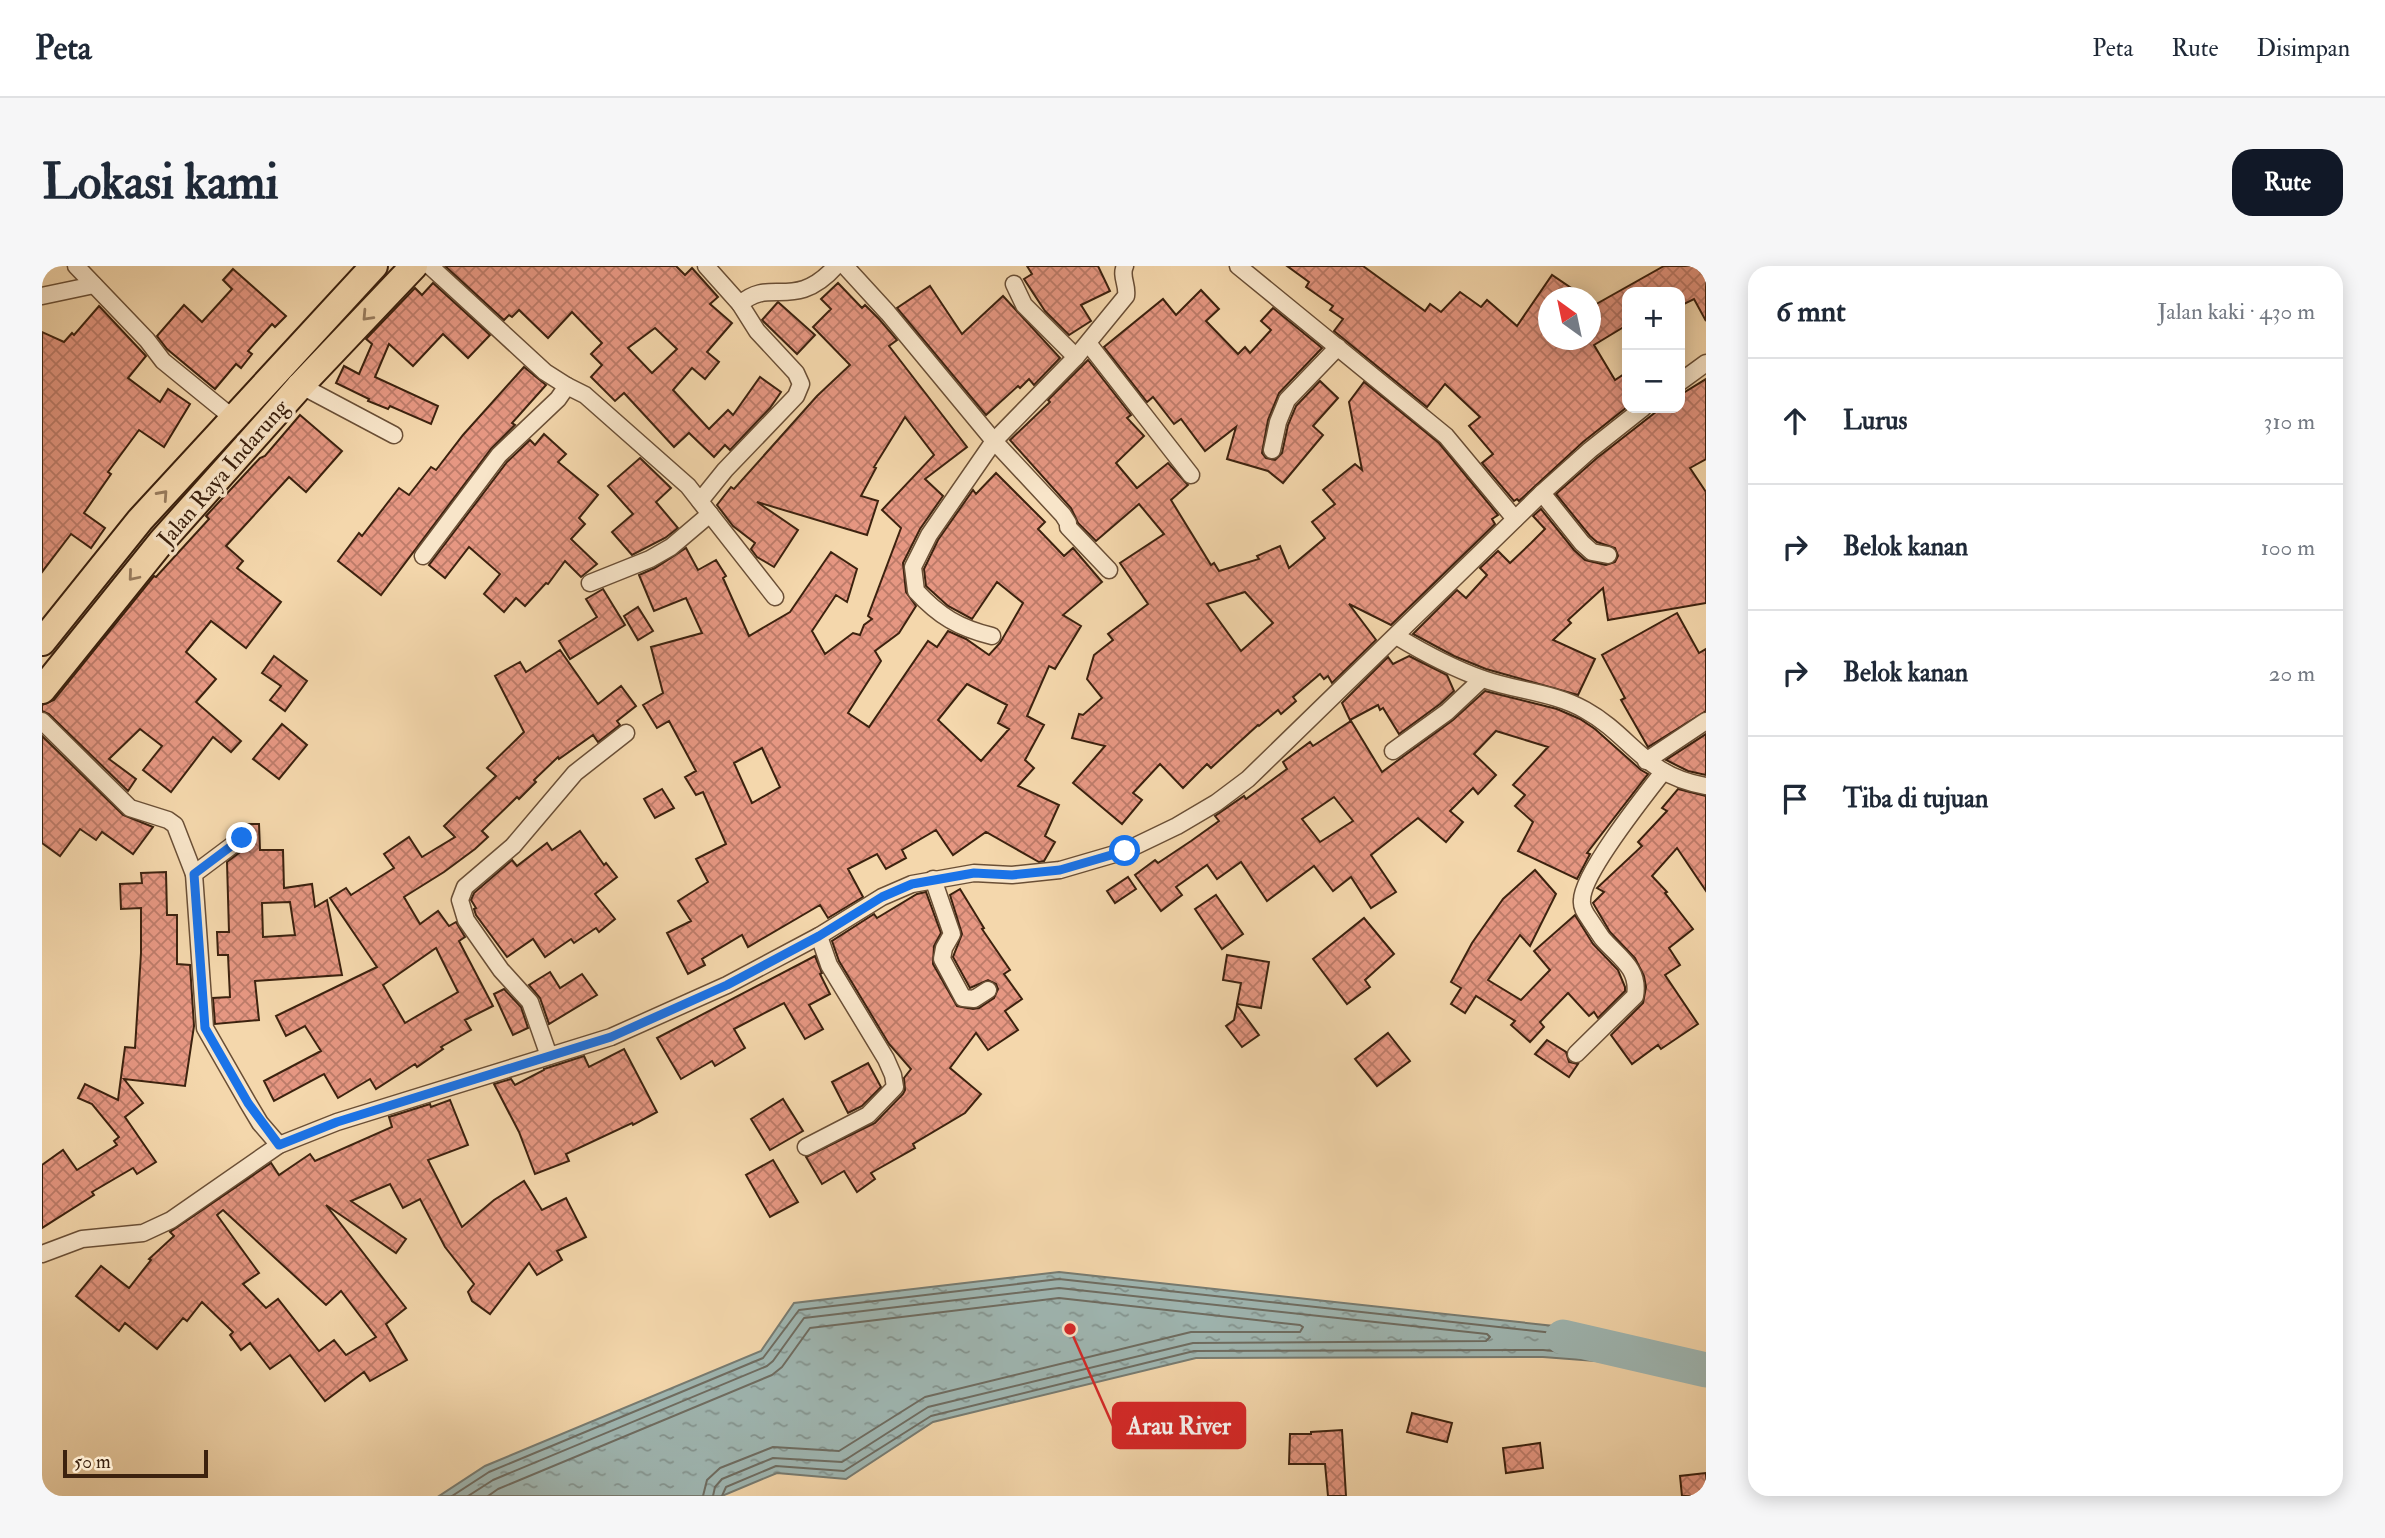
<!DOCTYPE html>
<html lang="id">
<meta charset="utf-8">
<style>
body{margin:0;font-family:"IM FELL Double Pica",serif;background:#f6f6f7;color:#1f2937}
.controls{position:absolute;right:21px;top:21px;display:grid;overflow:hidden;border-radius:14px;box-shadow:0 4px 18px #0003}
.controls button{width:63px;height:63px;display:grid;place-items:center;padding:0;border:0;border-bottom:2px solid #e0e1e3;background:#fff;color:#1f2937;font:35px sans-serif}
.compass{position:absolute;left:1496px;top:21px;width:63px;height:63px;border-radius:50%;background:#fff;box-shadow:0 4px 18px #0003;rotate:327deg}
.scale{position:absolute;left:21px;bottom:18px;width:145px;box-sizing:border-box;padding-left:7px;border:4px solid #3c220f;border-top:0;font-size:19px;line-height:24px;white-space:nowrap;color:#3c220f;-webkit-text-stroke:5px #f8e5c9;paint-order:stroke}
.stop{position:absolute;width:21px;height:21px;margin:-16px;border:5px solid #1a73e8;border-radius:50%;background:#fff}
.stop.end{background:#1a73e8;border-color:#fff;box-shadow:0 2px 7px #0008}
.list{margin:0;padding:0;list-style:none}
h2{display:flex;justify-content:space-between;align-items:center;height:91px;margin:0;padding:0 28px;font-size:30px}
h2 small{font-size:23px;font-weight:400;color:#747a83}
.list li{display:grid;grid-template-columns:46px 1fr auto;gap:21px;align-items:center;box-sizing:border-box;height:126px;padding:0 28px;border-top:2px solid #e0e1e3}
.list b{display:block;font-size:26px;white-space:nowrap}
.list em{font-size:23px;font-style:normal;color:#747a83}
.icon{flex:none;width:38px;height:38px;fill:none;stroke:currentColor;stroke-width:2;stroke-linecap:round;stroke-linejoin:round}
.map{position:relative;flex:none;width:1664px;height:1230px;overflow:hidden;border-radius:21px}
header{display:flex;align-items:center;gap:42px;box-sizing:border-box;height:98px;padding:0 35px;background:#fff;border-bottom:2px solid #e0e1e3}
header strong{font-size:33px}
nav{display:flex;gap:38px;margin-inline-start:auto;font-size:24px}
.intro{display:flex;align-items:center;justify-content:space-between;box-sizing:border-box;height:168px;padding:0 42px}
h1{margin:0;font-size:49px}
.button{padding:18px 32px;border-radius:21px;background:#111827;color:#fff;font-size:24px;font-weight:700}
main{display:flex;gap:42px;padding:0 42px}
aside{flex:1;background:#fff;border-radius:21px;box-shadow:0 4px 18px #0003}
.map>svg:first-child{display:block}
.water{fill:url(#water-ripples);stroke:#777b71;stroke-width:2}
.lines{fill:none;stroke-linecap:round;stroke-linejoin:round}
.shore{stroke:#6e6c61;stroke-width:2}
.river{stroke:#9fb7b3;stroke-width:35}
.building{fill:url(#building-cross-hatch);stroke:#3c220f;stroke-width:2;fill-rule:evenodd}
.minor-casing{stroke:#6a4f36;stroke-width:19}
.trunk-casing{stroke:#3c220f;stroke-width:30}
.minor{stroke:#f8e5c9;stroke-width:16}
.trunk{stroke:#f4d7ac;stroke-width:26}
.oneway{stroke:#987c5e}
.route{stroke:#1a73e8;stroke-width:9}
.labels{text-anchor:middle;dominant-baseline:central;stroke-width:7;stroke-linejoin:round;paint-order:stroke}
.street-label{font-size:23px;fill:#3c220f;stroke:#f8e5c9}
.leader{fill:none;stroke:#d62828;stroke-width:2.5}
.callout-dot{fill:#d62828;stroke:#f8e5c9;stroke-width:2.5}
.callout{fill:#d62828;stroke:#d62828;stroke-width:2.5}
.callout-label{font-size:24px;text-anchor:middle;font-weight:bold;fill:#fff}
</style>
<header>
<strong>Peta</strong>
<nav><a>Peta</a><a>Rute</a><a>Disimpan</a></nav>
</header>
<div class="intro"><h1>Lokasi kami</h1><a class="button">Rute</a></div>
<main>
<div class="map">
<svg width="1664" height="1230" viewBox="0 0 1664 1230">
<defs>
<pattern id="water-ripples" width="26" height="14" patternUnits="userSpaceOnUse" patternTransform="scale(1.75)"><rect width="26" height="14" fill="#9fb7b3"/><path d="M2 4q2-2 4 0t4 0M15 11q2-2 4 0t4 0" fill="none" stroke="#839490"/></pattern>
<pattern id="building-cross-hatch" width="8" height="8" patternUnits="userSpaceOnUse" patternTransform="scale(1.75)"><rect width="8" height="8" fill="#e69782"/><path d="M0 0l8 8M0 8l8-8" fill="none" stroke="#bc7b69"/></pattern>
</defs>
<rect width="100%" height="100%" fill="#f4d7ac"/>
<filter id="stains"><feTurbulence type="fractalNoise" baseFrequency=".00286" numOctaves="4"/><feColorMatrix values="0 0 0 0 .2 0 0 0 0 .09 0 0 0 0 .02 0 0 0 .5 -.17"/></filter>
<radialGradient id="worn" r=".72"><stop offset=".6" stop-color="#630" stop-opacity="0"/><stop offset="1" stop-color="#630" stop-opacity=".3"/></radialGradient>
<!-- water -->
<polygon class="water" points="1017,1006 1568,1066 1566,1096 1501,1091 1154,1092 891,1156 804,1213 735,1207 680,1230 397,1230 443,1200 719,1085 752,1037"/>
<g class="lines">
<!-- shore -->
<g class="shore">
<polyline points="410,1230 447,1206 721,1092 757,1044 1017,1013 1557,1072 1560,1075 1559,1086 1556,1089 1501,1084 1152,1085 889,1150 802,1205 734,1200 684,1221 680,1230"/>
<polyline points="426,1230 451,1214 725,1100 731,1095 762,1052 1017,1022 1445,1068 1448,1071 1444,1075 1151,1077 886,1141 800,1196 731,1192 680,1213 673,1221 671,1230"/>
<polyline points="446,1230 456,1223 730,1109 740,1101 768,1062 1017,1032 1258,1059 1261,1061 1258,1066 1149,1066 883,1131 797,1185 731,1181 678,1202 665,1214 661,1230"/>
</g>
<!-- river -->
<polyline class="river" points="1521,1071 1664,1104"/>
</g>
<!-- building -->
<g class="building">
<path d="M403,0H634L643,9L650,2L676,31L668,38L690,57L665,86L677,96L663,113L650,102L631,124L667,163L686,144L691,149L718,111L739,126L728,142L688,184L683,179L672,191L647,167L632,181L582,127L573,135L549,111L560,99L549,88L560,77L530,46L506,72L477,44L470,51L467,49L462,54ZM613,62L635,83L610,107L586,82Z"/>
<polygon points="985,0 1056,0 1068,25 1039,39 1049,55 1027,69 1003,45 982,13 990,8"/>
<polygon points="1245,0 1321,0 1383,45 1388,38 1399,46 1418,26 1439,41 1445,34 1475,60 1510,9 1544,32 1507,32 1507,74 1549,74 1549,41 1622,0 1664,0 1664,55 1652,33 1638,40 1638,26 1585,26 1585,59 1552,79 1573,114 1585,106 1585,141 1541,176 1477,235 1475,233 1472,235 1440,197 1451,188 1427,160 1438,151 1403,118 1385,141 1292,65 1301,53 1288,44 1291,40 1264,21 1267,16"/>
<polygon points="191,3 244,50 233,61 230,58 206,85 210,88 199,102 194,98 173,123 125,83 115,70 142,39 160,56 190,23 181,14"/>
<polygon points="391,17 448,69 426,92 401,68 371,100 347,78 333,111 396,140 389,158 348,140 346,143 326,135 327,133 294,117 302,100 317,108 330,78 324,73 373,22 380,29"/>
<path d="M796,17L820,42L823,39L837,53L855,74L847,80L925,181L883,213L901,230L878,263L861,297L864,326L874,340L857,367L833,385L839,395L806,447L827,461L886,375L895,381L906,365L924,373L947,389L958,377L981,337L955,316L930,353L906,340L884,320L882,303L896,274L931,224L934,228L954,207L1003,256L996,263L1022,290L1031,282L1060,316L1021,349L1039,360L1013,403L1007,400L985,450L1002,459L983,494L992,502L976,520L1017,539L1003,570L1013,576L1002,595L997,596L944,566L911,589L894,564L860,584L864,592L844,603L835,588L806,603L821,631L786,652L778,639L706,681L700,669L660,693L663,699L646,708L625,667L649,655L636,635L666,616L654,593L684,578L661,526L654,529L643,511L654,505L627,455L615,462L601,439L621,427L609,381L660,367L644,332L612,345L597,309L613,302L644,282L656,304L674,294L684,310L681,312L707,370L748,346L789,286L815,303L805,336L794,329L770,365L783,388L811,367L818,369L822,359L830,353L826,350L859,262L840,244L892,189L863,151L832,201L834,202L819,230L836,235L825,269L715,236L756,264L732,301L715,291L709,283L713,277L691,260L675,239L689,221L692,223L775,130L808,99L771,61L789,43L779,33ZM925,418L965,439L956,457L967,463L939,495L896,454ZM720,482L738,521L710,537L692,497Z"/>
<polygon points="888,20 920,68 961,30 1018,92 992,119 987,113 978,122 976,120 944,149 855,42"/>
<polygon points="1159,24 1177,43 1164,55 1196,88 1203,81 1208,87 1229,64 1219,55 1231,42 1280,82 1237,127 1226,154 1220,187 1224,192 1233,194 1240,187 1246,159 1254,140 1278,115 1296,132 1271,160 1281,169 1241,217 1226,205 1185,193 1194,161 1163,185 1139,153 1132,158 1111,131 1105,136 1062,81 1121,33 1134,49"/>
<polygon points="736,36 773,69 755,88 720,54"/>
<polygon points="57,40 104,90 86,112 118,136 126,123 148,138 122,181 97,164 66,206 69,208 42,247 63,262 49,282 29,268 0,306 0,66 22,76 30,67 32,69"/>
<path d="M1046,94L1089,149L1085,152L1102,170L1074,197L1095,222L1126,197L1146,219L1129,234L1169,299L1172,297L1177,305L1217,293L1215,290L1238,280L1247,302L1283,272L1270,256L1293,238L1281,224L1313,198L1320,204L1307,136L1322,116L1397,177L1456,249L1450,253L1453,258L1349,359L1307,338L1334,374L1290,417L1286,410L1282,413L1278,408L1251,431L1254,435L1239,448L1236,444L1217,460L1216,459L1169,502L1165,498L1141,522L1118,498L1091,527L1100,534L1080,558L1031,517L1063,480L1030,472L1037,448L1041,449L1060,432L1045,413L1052,389L1071,374L1066,368L1106,338L1078,297L1122,268L1097,238L1054,275L1036,257L1029,242L968,174L1008,136L1006,134ZM1203,326L1231,357L1199,385L1165,338Z"/>
<polygon points="482,101 504,119 470,157 473,159 449,183 339,329 296,295 317,267 320,270 357,222 367,229 389,201 394,204 421,169"/>
<polygon points="1664,113 1664,193 1648,202 1664,226 1664,337 1566,354 1561,322 1526,354 1529,357 1511,374 1553,393 1536,429 1444,403 1412,390 1371,368 1415,324 1424,332 1445,309 1438,302 1456,285 1468,297 1489,277 1503,263 1491,250 1499,243 1532,284 1543,294 1564,299 1573,296 1576,290 1573,282 1555,276 1548,270 1514,228 1555,192 1619,142 1638,142 1638,129"/>
<polygon points="258,149 300,185 264,226 247,211 184,280 201,295 195,302 239,336 204,382 169,355 144,386 174,413 154,436 199,475 189,486 171,471 129,526 101,504 120,480 98,463 67,493 94,513 86,525 7,448 0,445 0,439 12,434 112,310 114,311 167,253 164,250 218,192 223,190"/>
<polygon points="502,168 524,188 516,196 556,229 537,252 543,258 529,273 555,298 539,311 523,295 506,318 504,317 483,340 474,332 462,346 442,328 458,308 427,281 403,312 387,299 465,196 488,174 493,179"/>
<polygon points="598,192 629,222 614,236 636,262 623,272 590,289 570,266 591,248 566,220"/>
<polygon points="561,323 583,359 528,393 517,375 555,351 544,333"/>
<polygon points="596,341 611,365 596,374 582,350"/>
<polygon points="1635,347 1657,387 1664,383 1664,445 1606,481 1579,434 1583,432 1560,389"/>
<path d="M518,384L556,438L579,420L594,440L575,455L578,459L556,476L551,469L517,493L516,491L492,514L494,516L477,533L475,531L440,565L446,571L433,583L402,606L362,631L378,658L396,645L407,660L414,656L423,671L417,675L451,740L423,754L429,764L399,781L401,783L375,801L373,798L334,823L328,813L296,832L282,808L232,835L222,815L279,785L263,760L244,770L234,750L335,701L288,632L304,622L309,629L352,602L342,588L367,571L380,591L413,571L402,560L454,510L445,502L482,466L453,410L478,396L484,406ZM394,682L416,726L363,757L341,719Z"/>
<polygon points="232,390 265,415 243,445 228,434 239,420 220,407"/>
<polygon points="1367,390 1405,409 1412,425 1398,438 1357,468 1341,442 1338,444 1336,439 1308,454 1300,437 1346,391 1351,398"/>
<path d="M1443,425L1515,443L1538,453L1553,463L1599,504L1606,508L1545,587L1548,588L1535,613L1476,585L1491,556L1473,540L1483,529L1471,519L1506,481L1454,465L1432,488L1454,509L1436,528L1431,522L1408,545L1421,556L1404,576L1376,552L1329,589L1354,626L1329,642L1309,611L1291,625L1272,600L1225,635L1199,596L1175,613L1165,599L1134,621L1140,629L1119,645L1093,609L1113,594L1116,597L1149,575L1177,555L1173,550L1202,530L1204,533L1245,503L1241,496L1268,476L1271,480L1309,455L1340,506L1411,454ZM1292,531L1311,555L1278,576L1260,553Z"/>
<polygon points="240,458 265,479 237,513 211,493"/>
<polygon points="1664,468 1664,509 1646,505 1624,494"/>
<polygon points="0,470 81,549 111,561 91,588 60,566 54,574 38,563 18,590 0,577"/>
<polygon points="620,523 632,542 613,552 602,533"/>
<polygon points="1636,523 1664,530 1664,625 1635,582 1610,610 1625,626 1623,627 1651,663 1627,682 1638,699 1623,709 1656,758 1619,783 1616,779 1590,798 1569,769 1601,737 1604,721 1602,710 1593,692 1568,666 1551,637 1562,626 1555,622 1600,580 1596,576 1625,545 1620,542"/>
<path d="M199,558H217L218,584H241L242,622L270,618L273,641L285,634L300,709L213,715L217,754L173,758L171,732L188,731L186,689H176L175,666H187L185,596L206,580L210,571L208,565L199,562ZM248,636L253,669L221,671L220,637Z"/>
<polygon points="538,565 562,599 564,597 575,611 553,628 573,653 557,666 554,662 532,677 529,673 503,691 491,673 465,691 434,649 432,643 434,642 429,634 432,627 470,594 475,600 505,577 510,584"/>
<polygon points="1493,604 1514,628 1488,680 1478,669 1446,714 1479,734 1508,704 1492,685 1533,649 1551,678 1576,704 1583,721 1583,725 1556,752 1552,746 1547,750 1526,727 1498,756 1502,761 1488,776 1469,759 1473,755 1434,730 1423,747 1409,738 1419,722 1409,716 1430,677 1461,633"/>
<polygon points="124,606 125,649 135,649 135,698 148,699 152,760 143,820 82,813 101,837 83,851 114,896 95,908 91,902 50,926 52,929 0,962 0,899 21,884 35,904 75,879 72,875 77,871 50,838 36,832 43,818 76,834 83,781 93,782 99,687 99,642 79,643 78,618 100,617 99,607"/>
<polygon points="1086,611 1094,623 1073,637 1065,625"/>
<polygon points="918,623 942,662 940,663 968,704 962,708 980,733 963,745 976,764 946,784 934,767 908,802 939,828 923,847 871,878 873,882 829,907 833,913 815,926 802,905 780,918 764,891 833,857 861,828 863,824 862,812 869,803 847,778 797,695 790,675 832,648 835,652 875,628 884,626 899,667 892,680 891,698 915,740 931,743 937,742 952,732 956,723 954,718 946,714 928,722 911,691 920,668 908,629"/>
<polygon points="1174,629 1201,668 1180,683 1153,643"/>
<polygon points="1322,652 1352,688 1323,714 1328,721 1305,738 1271,693"/>
<polygon points="1185,689 1227,696 1219,742 1195,738 1199,717 1181,714"/>
<polygon points="773,690 780,707 778,708 788,728 767,739 781,763 763,773 742,737 692,763 703,782 673,800 670,795 639,813 615,772"/>
<polygon points="508,706 518,722 540,708 555,729 507,758 498,732 487,719"/>
<polygon points="462,723 479,741 486,762 471,769 452,728"/>
<polygon points="1195,739 1217,769 1200,781 1184,760 1192,754"/>
<polygon points="1346,767 1368,795 1335,820 1313,793"/>
<polygon points="1505,774 1524,786 1527,796 1536,798 1527,811 1493,788"/>
<polygon points="582,783 615,846 591,859 590,857 524,888 527,895 493,908 477,866 452,818 469,813 473,819 502,804 502,803 542,790 547,801"/>
<polygon points="826,797 839,821 820,840 806,847 790,816"/>
<polygon points="741,833 761,865 728,884 709,853"/>
<path d="M408,834L426,879L386,894L420,961L452,934L482,915L500,944L524,932L544,971L515,985L520,994L495,1009L487,997L448,1048L430,1035L426,1026L432,1018L403,981L378,933L361,942L348,918L309,935L364,973L354,987L284,939L364,1042L344,1058L365,1094L328,1115L322,1106L283,1135L248,1089L228,1103L208,1077L199,1084L188,1069L191,1066L160,1036L145,1055L141,1052L115,1083L83,1057L77,1065L34,1030L59,1000L87,1022L109,994L107,993L132,970L128,966L229,897L237,909L268,888L273,895L350,861L347,851L388,838L389,841ZM181,944L284,1039L299,1025L334,1071L304,1089L292,1074L277,1085L236,1033L224,1042L201,1018L217,1007L175,949Z"/>
<polygon points="731,894 756,936 728,951 704,909"/>
<polygon points="1370,1147 1410,1157 1405,1176 1365,1166"/>
<polygon points="1300,1164 1304,1230 1286,1230 1283,1198 1247,1198 1248,1168 1269,1168 1269,1166"/>
<polygon points="1498,1177 1501,1202 1464,1207 1461,1182"/>
<polygon points="1664,1207 1664,1230 1640,1230 1638,1210"/>
</g>
<g class="lines">
<!-- minor casing -->
<g class="minor-casing">
<g id="minor">
<polyline points="34,0 105,74 121,95 191,152"/>
<polyline points="388,0 503,106 525,120"/>
<polyline points="664,0 698,38"/>
<polyline points="803,0 846,47 952,175 1021,249 1026,257 1026,261 1067,304"/>
<polyline points="1196,0 1404,170 1473,253"/>
<polyline points="972,18 982,39 1034,91"/>
<polyline points="0,30 52,19"/>
<polyline points="1046,77 1149,209"/>
<polyline points="1638,116 1664,97"/>
<polyline points="254,117 352,169"/>
<polyline points="1230,184 1236,156 1245,134 1296,81"/>
<polyline points="1500,227 1540,277 1550,286 1566,289"/>
<path d="M658,235L683,204L754,130L759,118L754,107L715,65L698,38C721,18 737,31 762,23C774,19 786,9 794,0"/>
<polyline points="381,290 457,189 516,133 525,120 543,129 646,220 733,331"/>
<polyline points="548,317 608,293 629,281 668,248"/>
<path d="M950,370C917,362 897,350 874,325L871,301L887,269L952,175L1034,91L1084,30C1086,19 1078,10 1083,0"/>
<path d="M1354,370C1382,387 1410,402 1441,413C1474,425 1512,426 1543,444C1590,470 1602,510 1664,520"/>
<polyline points="0,455 88,542 126,554 133,559 152,608"/>
<polyline points="1351,485 1405,446 1440,413"/>
<polyline points="1604,495 1664,455"/>
<polyline points="200,572 152,608 163,762 206,837 218,857 237,879"/>
<polyline points="891,613 910,668 902,682 900,693 921,732 932,733 946,724"/>
<path d="M1534,788L1593,730C1598,702 1576,691 1560,672C1556,666 1552,660 1548,654C1544,648 1539,642 1540,634C1540,608 1603,529 1621,506"/>
<polyline points="507,790 488,736 459,704 424,654 418,634 423,621 471,580 533,507 584,467"/>
<polyline points="764,881 826,849 853,821 851,809 844,793 787,699 777,670"/>
<polyline points="0,988 40,973 101,967 129,954 237,879 295,856 569,771 685,719 777,670 840,631 870,618 932,607 970,609 1018,604 1083,585 1135,560 1174,537 1206,513 1500,227 1548,184 1601,142"/>
</g>
</g>
<!-- trunk casing -->
<g class="trunk-casing">
<g id="trunk">
<polyline points="0,376 98,254 332,0"/>
<polyline points="0,424 120,275 259,119 372,0"/>
</g>
</g>
<!-- minor -->
<use href="#minor" class="minor"/>
<!-- trunk -->
<use href="#trunk" class="trunk"/>
</g>
<!-- one-way arrows -->
<defs><path id="oneway-chevron" d="M-2-3.5L2.5 0L-2 3.5" fill="none" stroke-width="1.6" stroke-linecap="round" stroke-linejoin="round" transform="scale(1.75)"/></defs>
<g class="oneway">
<use href="#oneway-chevron" transform="translate(325 50) rotate(133)"/>
<use href="#oneway-chevron" transform="translate(121 229) rotate(-48)"/>
<use href="#oneway-chevron" transform="translate(91 310) rotate(130)"/>
</g>
<g class="lines">
<!-- route -->
<polyline class="route" points="200,572 152,608 163,762 206,837 237,879 295,856 569,771 685,719 777,670 840,631 870,618 932,607 970,609 1018,604 1083,585"/>
</g>
<g class="labels">
<!-- street labels -->
<g class="street-label">
<text transform="translate(181 207) rotate(-49)">Jalan Raya Indarung</text>
</g>
</g>
<!-- callouts -->
<path class="leader" d="M1028 1063L1071 1160"/>
<circle class="callout-dot" cx="1028" cy="1063" r="7"/>
<rect class="callout" x="1071" y="1137" width="132" height="45" rx="7"/>
<g class="callout-label">
<text x="1137" y="1168">Arau River</text>
</g>
<rect width="100%" height="100%" filter="url(#stains)"/>
<rect width="100%" height="100%" fill="url(#worn)"/>
</svg>
<div class="controls">
<button>+</button>
<button>−</button>
</div>
<svg class="compass" viewBox="-18 -18 36 36"><path d="M0-13l5 13h-10z" fill="#e53935"/><path d="M0 13l5-13h-10z" fill="#747a83"/></svg>
<div class="scale">50 m</div>
<div class="stop" style="left:1083px;top:585px"></div>
<div class="stop end" style="left:200px;top:572px"></div>
</div>
<aside>
<h2>6 mnt<small>Jalan kaki · 430 m</small></h2>
<ul class="list">
<li><svg class="icon" aria-label="ahead" viewBox="0 0 24 24"><path d="M12 20V5M6 11l6-6 6 6"/></svg><div><b>Lurus</b></div><em>310 m</em></li>
<li><svg class="icon" aria-label="right" viewBox="0 0 24 24"><path d="M7 20v-9h11M14 6l5 5-5 5"/></svg><div><b>Belok kanan</b></div><em>100 m</em></li>
<li><svg class="icon" aria-label="right" viewBox="0 0 24 24"><path d="M7 20v-9h11M14 6l5 5-5 5"/></svg><div><b>Belok kanan</b></div><em>20 m</em></li>
<li><svg class="icon" aria-label="arrive" viewBox="0 0 24 24"><path d="M6 21V4h12l-3 4 3 4H6"/></svg><div><b>Tiba di tujuan</b></div></li>
</ul>
</aside>
</main>
